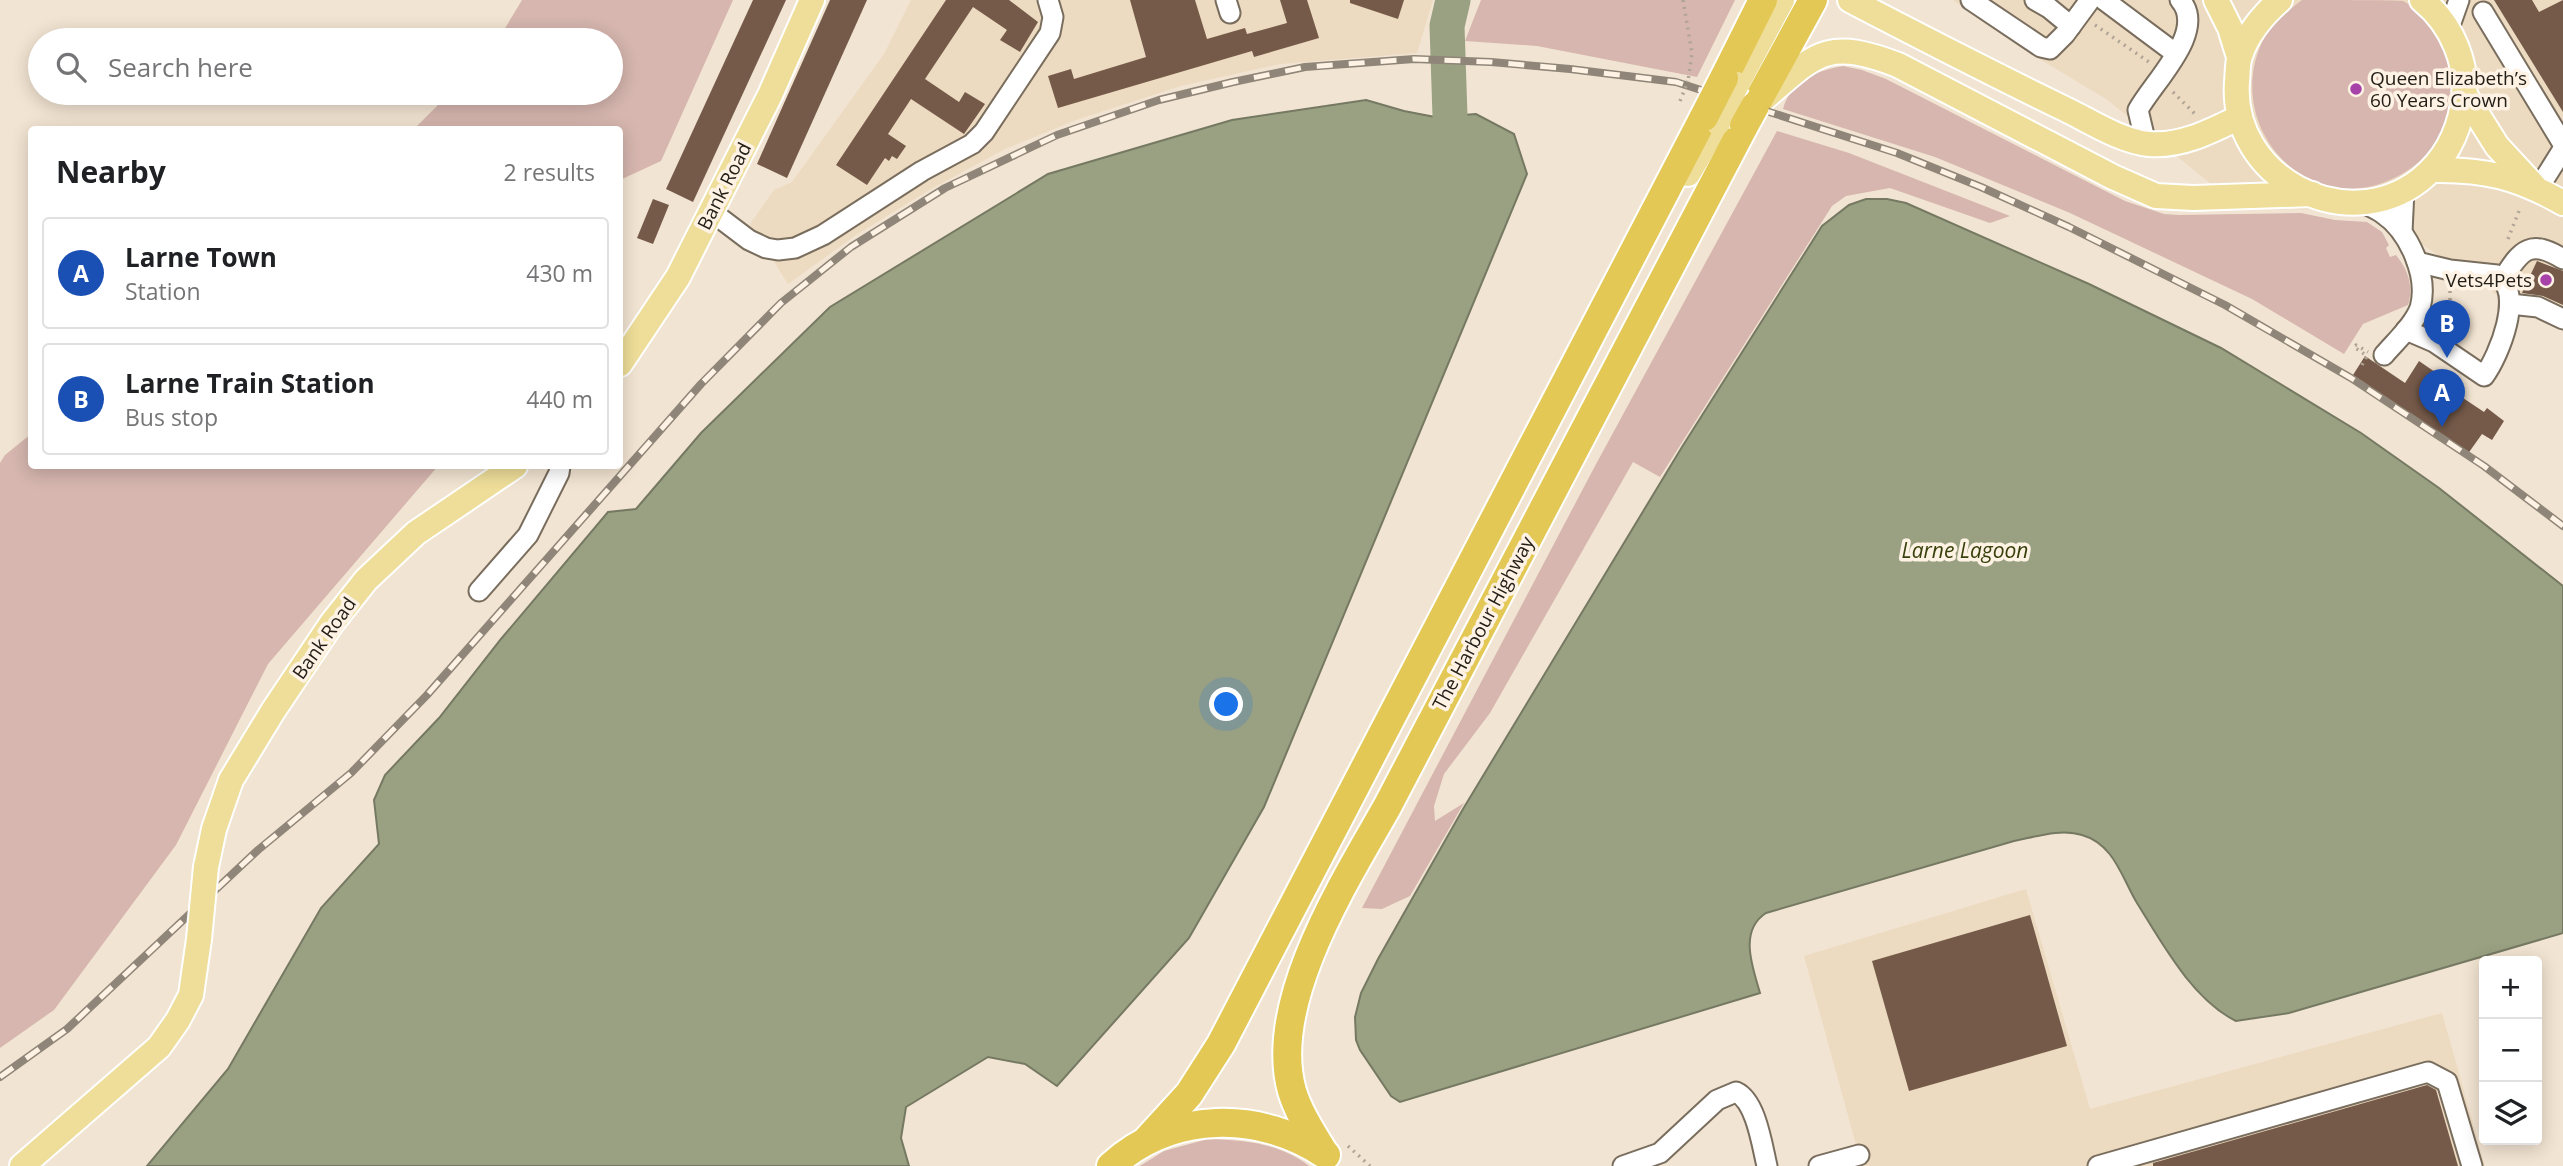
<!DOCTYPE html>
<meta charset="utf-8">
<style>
body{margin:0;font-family:"Open Sans",sans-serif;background:#f2f2f2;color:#202124}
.controls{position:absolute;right:21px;bottom:21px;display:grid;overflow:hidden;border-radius:7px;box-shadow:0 4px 18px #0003}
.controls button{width:63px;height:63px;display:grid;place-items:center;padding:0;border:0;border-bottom:2px solid #e0e0e0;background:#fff;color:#202124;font:35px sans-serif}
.you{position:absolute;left:1227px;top:705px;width:24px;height:24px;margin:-18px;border:5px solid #fff;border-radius:50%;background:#1a73e8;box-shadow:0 0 0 10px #1a73e833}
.badge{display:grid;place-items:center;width:46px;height:46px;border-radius:50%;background:#111827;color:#fff;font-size:23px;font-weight:700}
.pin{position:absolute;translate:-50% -58px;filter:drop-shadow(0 2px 4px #0008)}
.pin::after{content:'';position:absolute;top:37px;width:24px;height:21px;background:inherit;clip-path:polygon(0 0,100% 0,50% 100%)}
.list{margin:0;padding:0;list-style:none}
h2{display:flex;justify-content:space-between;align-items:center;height:91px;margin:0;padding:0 28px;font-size:30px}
h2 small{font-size:23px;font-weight:400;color:#757577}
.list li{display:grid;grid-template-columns:46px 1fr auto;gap:21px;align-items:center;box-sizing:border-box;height:112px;margin:0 14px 14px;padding:0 14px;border:2px solid #e0e0e0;border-radius:7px}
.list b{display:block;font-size:26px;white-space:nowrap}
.list p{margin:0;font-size:23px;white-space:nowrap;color:#757577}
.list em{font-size:23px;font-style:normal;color:#757577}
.icon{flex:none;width:38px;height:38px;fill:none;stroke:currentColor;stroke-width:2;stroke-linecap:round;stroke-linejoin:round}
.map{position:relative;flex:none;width:2563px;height:1166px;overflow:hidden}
.search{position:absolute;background:#fff;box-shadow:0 4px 18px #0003;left:28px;top:28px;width:595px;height:77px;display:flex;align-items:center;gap:18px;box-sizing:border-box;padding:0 24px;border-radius:38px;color:#757577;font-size:26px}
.panel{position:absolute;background:#fff;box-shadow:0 4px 18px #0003;left:28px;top:126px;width:595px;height:343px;border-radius:7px}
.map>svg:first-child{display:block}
.built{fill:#ecdac1}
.green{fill:#d6b6af}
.water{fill:#9aa182;stroke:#767962;stroke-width:2}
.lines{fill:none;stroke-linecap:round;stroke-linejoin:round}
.river{stroke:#9aa182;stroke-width:35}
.building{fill:#755a49}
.minor-casing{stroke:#796d5d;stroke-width:23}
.major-casing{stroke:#fff;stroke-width:28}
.highway-casing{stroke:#fff;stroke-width:32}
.path{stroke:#afa495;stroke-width:3.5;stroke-dasharray:2 5;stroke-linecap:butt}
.minor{stroke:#fff;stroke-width:19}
.major{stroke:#eede99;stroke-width:24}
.highway{stroke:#e3c855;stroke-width:28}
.rail-casing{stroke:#8f8578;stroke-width:8}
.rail{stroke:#fdf2e3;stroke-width:5;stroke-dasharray:16;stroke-linecap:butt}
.major-bridge-casing{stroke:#fff;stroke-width:28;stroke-linecap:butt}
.highway-bridge-casing{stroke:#fff;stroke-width:32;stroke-linecap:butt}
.path-bridge{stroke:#afa495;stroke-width:3.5;stroke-dasharray:2 5;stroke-linecap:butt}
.major-bridge{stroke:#eede99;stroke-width:24}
.highway-bridge{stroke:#e3c855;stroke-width:28}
.poi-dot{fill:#a642a8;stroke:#fdf2e3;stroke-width:2.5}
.labels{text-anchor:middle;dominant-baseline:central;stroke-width:7;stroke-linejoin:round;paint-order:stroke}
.poi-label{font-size:19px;fill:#221d16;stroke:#fdf2e3;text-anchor:start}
.street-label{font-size:19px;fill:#221d16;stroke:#fdf2e3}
.water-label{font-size:21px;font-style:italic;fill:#38400b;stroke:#fdf2e3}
</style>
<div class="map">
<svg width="2563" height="1166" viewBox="0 0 2563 1166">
<rect width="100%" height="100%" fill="#f2e4d2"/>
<!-- built -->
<g class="built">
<polygon points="911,0 1433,0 1417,53 1280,64 1181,86 1076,120 1005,149 931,189 856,235 788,284 750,224 774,190 792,182 884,54"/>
<polygon points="1953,0 2563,0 2563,322 2518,309 2371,210 2242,209 2106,99 2031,54"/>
<polygon points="2026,889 2090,1109 2442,1013 2485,1166 1862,1166 1804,956"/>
</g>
<!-- green -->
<g class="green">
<polygon points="522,0 733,0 661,161 620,180 620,130 414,129 450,93 611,93 611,40 498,40"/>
<polygon points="1481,0 1735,0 1697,77 1537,46 1465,41"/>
<path d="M2302,0C2318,0 2393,0 2403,1C2441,20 2462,76 2448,116C2446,123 2442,129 2439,135C2430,155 2413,169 2394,178C2310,220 2226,131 2260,47C2268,26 2285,13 2302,0Z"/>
<path d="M1843,66L1862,70L1886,79L2125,201L2164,214L2179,215L2301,213L2335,220L2367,222L2382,232L2389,245L2386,248L2390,257L2396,255C2408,270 2414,286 2408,305L2363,324L2344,354L2252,299L2070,213L1935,157L1783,109C1791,80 1817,71 1843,66Z"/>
<polygon points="1777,131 1849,153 2010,216 1990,223 1890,188 1846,196 1832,206 1660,477 1633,462 1490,713 1444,774 1434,806 1435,821 1464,803 1410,896 1382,909 1362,908 1595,466"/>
<polygon points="31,434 32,466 438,466 268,664 176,845 54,1010 0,1048 0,463 5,455"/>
<path d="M1208,1139C1244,1140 1280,1143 1309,1166H1140L1164,1151Z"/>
</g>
<!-- water -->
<g class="water">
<polygon points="1366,100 1404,111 1435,117 1476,114 1514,134 1527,174 1264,807 1189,938 1057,1086 1025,1064 988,1057 906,1107 901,1138 909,1166 147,1166 228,1069 321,908 379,844 374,800 385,775 439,718 501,639 608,512 636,509 701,433 830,307 1048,174 1232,120"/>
<path d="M1866,199H1887L1906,203L2089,284L2221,348L2361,433L2439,488L2563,586V933L2289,1013L2236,1021C2192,999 2162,943 2137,903C2122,878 2114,844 2082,835C2061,828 2035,837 2014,841L1766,913C1738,931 1753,968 1760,993L1400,1102L1391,1096L1360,1050L1356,1040L1355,1017L1361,993L1378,959L1463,809L1682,447L1822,226L1849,205Z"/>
</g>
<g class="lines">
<!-- river -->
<polyline class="river" points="1450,116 1447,26 1453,0"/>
</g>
<!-- building -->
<g class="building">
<polygon points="753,0 786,0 693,202 666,189"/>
<polygon points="830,0 867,0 787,178 757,164"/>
<polygon points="946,0 1009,0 1038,22 1020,52 1000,40 1007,30 973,7 925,79 959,102 965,92 985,104 964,134 911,99 888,134 906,146 897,159 892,156 889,161 885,158 867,185 836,165"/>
<polygon points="1130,0 1195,0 1207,39 1245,28 1247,34 1287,23 1280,0 1307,0 1319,38 1254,57 1252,51 1058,108 1048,76 1071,69 1074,79 1146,57"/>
<polygon points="1350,0 1404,0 1398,19 1350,3"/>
<polygon points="2494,0 2532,0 2539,12 2563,0 2563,112"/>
<polygon points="653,199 669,205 653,244 637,238"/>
<polygon points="2537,261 2563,271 2563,305 2543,296 2522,293"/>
<polygon points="2365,356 2405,383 2419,361 2451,383 2448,388 2484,412 2487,408 2504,421 2492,440 2482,434 2467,455 2353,375"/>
<polygon points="2030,915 2067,1046 1909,1091 1872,961"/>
<polygon points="2427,1085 2436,1090 2458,1166 2153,1166 2153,1163"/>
</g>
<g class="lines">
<!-- minor casing -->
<g class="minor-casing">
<g id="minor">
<polyline points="1226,0 1230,13"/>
<polyline points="1971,0 2041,47 2050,49 2065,34 2090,0"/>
<polyline points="2035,0 2049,8 2071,26"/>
<polyline points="2104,0 2175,53"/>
<polyline points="2483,12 2563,144"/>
<polyline points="2448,31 2459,0"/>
<path d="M2146,144L2138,110C2153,82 2208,31 2180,0"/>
<polyline points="2538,189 2563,149"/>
<path d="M2363,203C2369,206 2376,209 2382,213C2409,231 2429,276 2420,308C2414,325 2395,342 2384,355"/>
<polyline points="712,212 749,240 766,248 778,250 795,248 823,235 922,171 972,144 984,132 1050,33 1053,17 1048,0"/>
<polyline points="2402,232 2404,190"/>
<path d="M2503,279C2521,249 2531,239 2563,259"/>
<polyline points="2510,304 2538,307 2563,319"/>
<path d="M2406,330L2434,342L2484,376C2499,356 2525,292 2497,275L2450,270L2417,262"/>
<polyline points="479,591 528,535 559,473 560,466"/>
<path d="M1623,1166L1660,1153L1717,1100L1736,1092C1756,1101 1762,1145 1767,1166"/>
<polyline points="1819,1166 1859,1155"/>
<polyline points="2098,1166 2428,1072 2447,1082 2472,1166"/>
</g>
</g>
<!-- major casing -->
<g class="major-casing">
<g id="major">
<path d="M1850,0C1921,37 1993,74 2065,109C2090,121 2120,141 2149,144C2181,147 2211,131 2240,117"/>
<polyline points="2216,0 2230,28 2239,57"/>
<path d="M2280,0C2263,15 2247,34 2240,56C2237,64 2238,74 2237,82C2230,177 2345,238 2420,180C2445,160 2458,135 2463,104C2470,66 2452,24 2422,0"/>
<polyline points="1737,84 1782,0"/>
<polyline points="2465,95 2497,146 2534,186"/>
<path d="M1761,101C1816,54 1825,37 1898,65L2113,177L2156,196L2193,198L2312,194"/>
<path d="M2432,170C2485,169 2517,177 2563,203"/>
<polyline points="1688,174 1718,123"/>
<polyline points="620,364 678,277 770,95 812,0"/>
<polyline points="206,867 214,829 231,780 273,711 332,623 366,580 416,533 515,466"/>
<polyline points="22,1166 159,1047 178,1020 191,995 199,939"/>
</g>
</g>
<!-- highway casing -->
<g class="highway-casing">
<g id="highway">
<polyline points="1724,78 1763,0"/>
<polyline points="1755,106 1813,0"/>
<polyline points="1147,1140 1189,1094 1221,1044 1704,117"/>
<path d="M1324,1153C1312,1133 1299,1114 1292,1091C1267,1003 1345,881 1387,807L1744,126"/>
<path d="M1111,1166C1171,1111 1260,1110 1326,1155"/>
</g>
</g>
<!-- path -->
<g class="path">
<polyline points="1683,0 1692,53 1688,81"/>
<polyline points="2095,25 2149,62"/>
<polyline points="2173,92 2195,114"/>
<polyline points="2508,239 2519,211"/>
<polyline points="2443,327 2450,303 2450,287"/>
<polyline points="2362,365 2367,356 2354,347 2356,345 2368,352"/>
<polyline points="1348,1146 1370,1166"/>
</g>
<!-- minor -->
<use href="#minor" class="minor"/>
<!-- major -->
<use href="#major" class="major"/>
<!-- highway -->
<use href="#highway" class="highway"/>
<!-- rail casing -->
<g class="rail-casing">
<polyline id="rail" points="0,1077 67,1029 258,850 351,773 427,695 701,384 781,303 851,247 945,188 1057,135 1159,100 1233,82 1305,67 1414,59 1491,62 1570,69 1676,82 1897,153 1981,187 2069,227 2225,305 2351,378 2484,466 2563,526"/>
</g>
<!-- rail -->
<use href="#rail" class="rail"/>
<!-- major-bridge casing -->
<g class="major-bridge-casing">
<g id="major-bridge">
<polyline points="1718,123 1737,84"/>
<polyline points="199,939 206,867"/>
</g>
</g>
<!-- highway-bridge casing -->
<g class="highway-bridge-casing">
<g id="highway-bridge">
<polyline points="1704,117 1724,78"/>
<polyline points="1744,126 1755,106"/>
</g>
</g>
<!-- path-bridge -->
<polyline class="path-bridge" points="1680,101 1688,81"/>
<!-- major-bridge -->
<use href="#major-bridge" class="major-bridge"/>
<!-- highway-bridge -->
<use href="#highway-bridge" class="highway-bridge"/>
</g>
<!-- markers -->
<g class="poi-dot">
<circle cx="2356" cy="89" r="7"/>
<circle cx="2546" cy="280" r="7"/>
</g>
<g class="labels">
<!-- poi labels -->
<g class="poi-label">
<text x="2370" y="78">Queen Elizabeth’s<tspan x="2370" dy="22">60 Years Crown</tspan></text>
<text x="2532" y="280" text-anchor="end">Vets4Pets</text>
</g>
<!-- street labels -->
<g class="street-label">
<text transform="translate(724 186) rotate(-63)">Bank Road</text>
<text transform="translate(1483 623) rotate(-62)">The Harbour Highway</text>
<text transform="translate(324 638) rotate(-55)">Bank Road</text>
</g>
<!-- water labels -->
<g class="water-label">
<text x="1965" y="550">Larne Lagoon</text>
</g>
</g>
</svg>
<div class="controls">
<button>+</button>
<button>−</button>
<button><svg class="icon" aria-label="layers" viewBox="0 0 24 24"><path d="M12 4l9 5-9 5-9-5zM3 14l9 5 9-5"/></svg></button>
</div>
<div class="you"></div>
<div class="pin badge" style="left:2442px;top:427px;background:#1a4fb4">A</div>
<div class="pin badge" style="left:2447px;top:358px;background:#1a4fb4">B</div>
<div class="search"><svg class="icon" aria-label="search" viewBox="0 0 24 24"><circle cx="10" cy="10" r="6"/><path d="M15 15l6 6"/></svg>Search here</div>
<section class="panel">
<h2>Nearby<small>2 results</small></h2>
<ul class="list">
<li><span class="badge" style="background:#1a4fb4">A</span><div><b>Larne Town</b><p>Station</p></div><em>430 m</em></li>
<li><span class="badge" style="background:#1a4fb4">B</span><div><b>Larne Train Station</b><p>Bus stop</p></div><em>440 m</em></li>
</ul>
</section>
</div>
